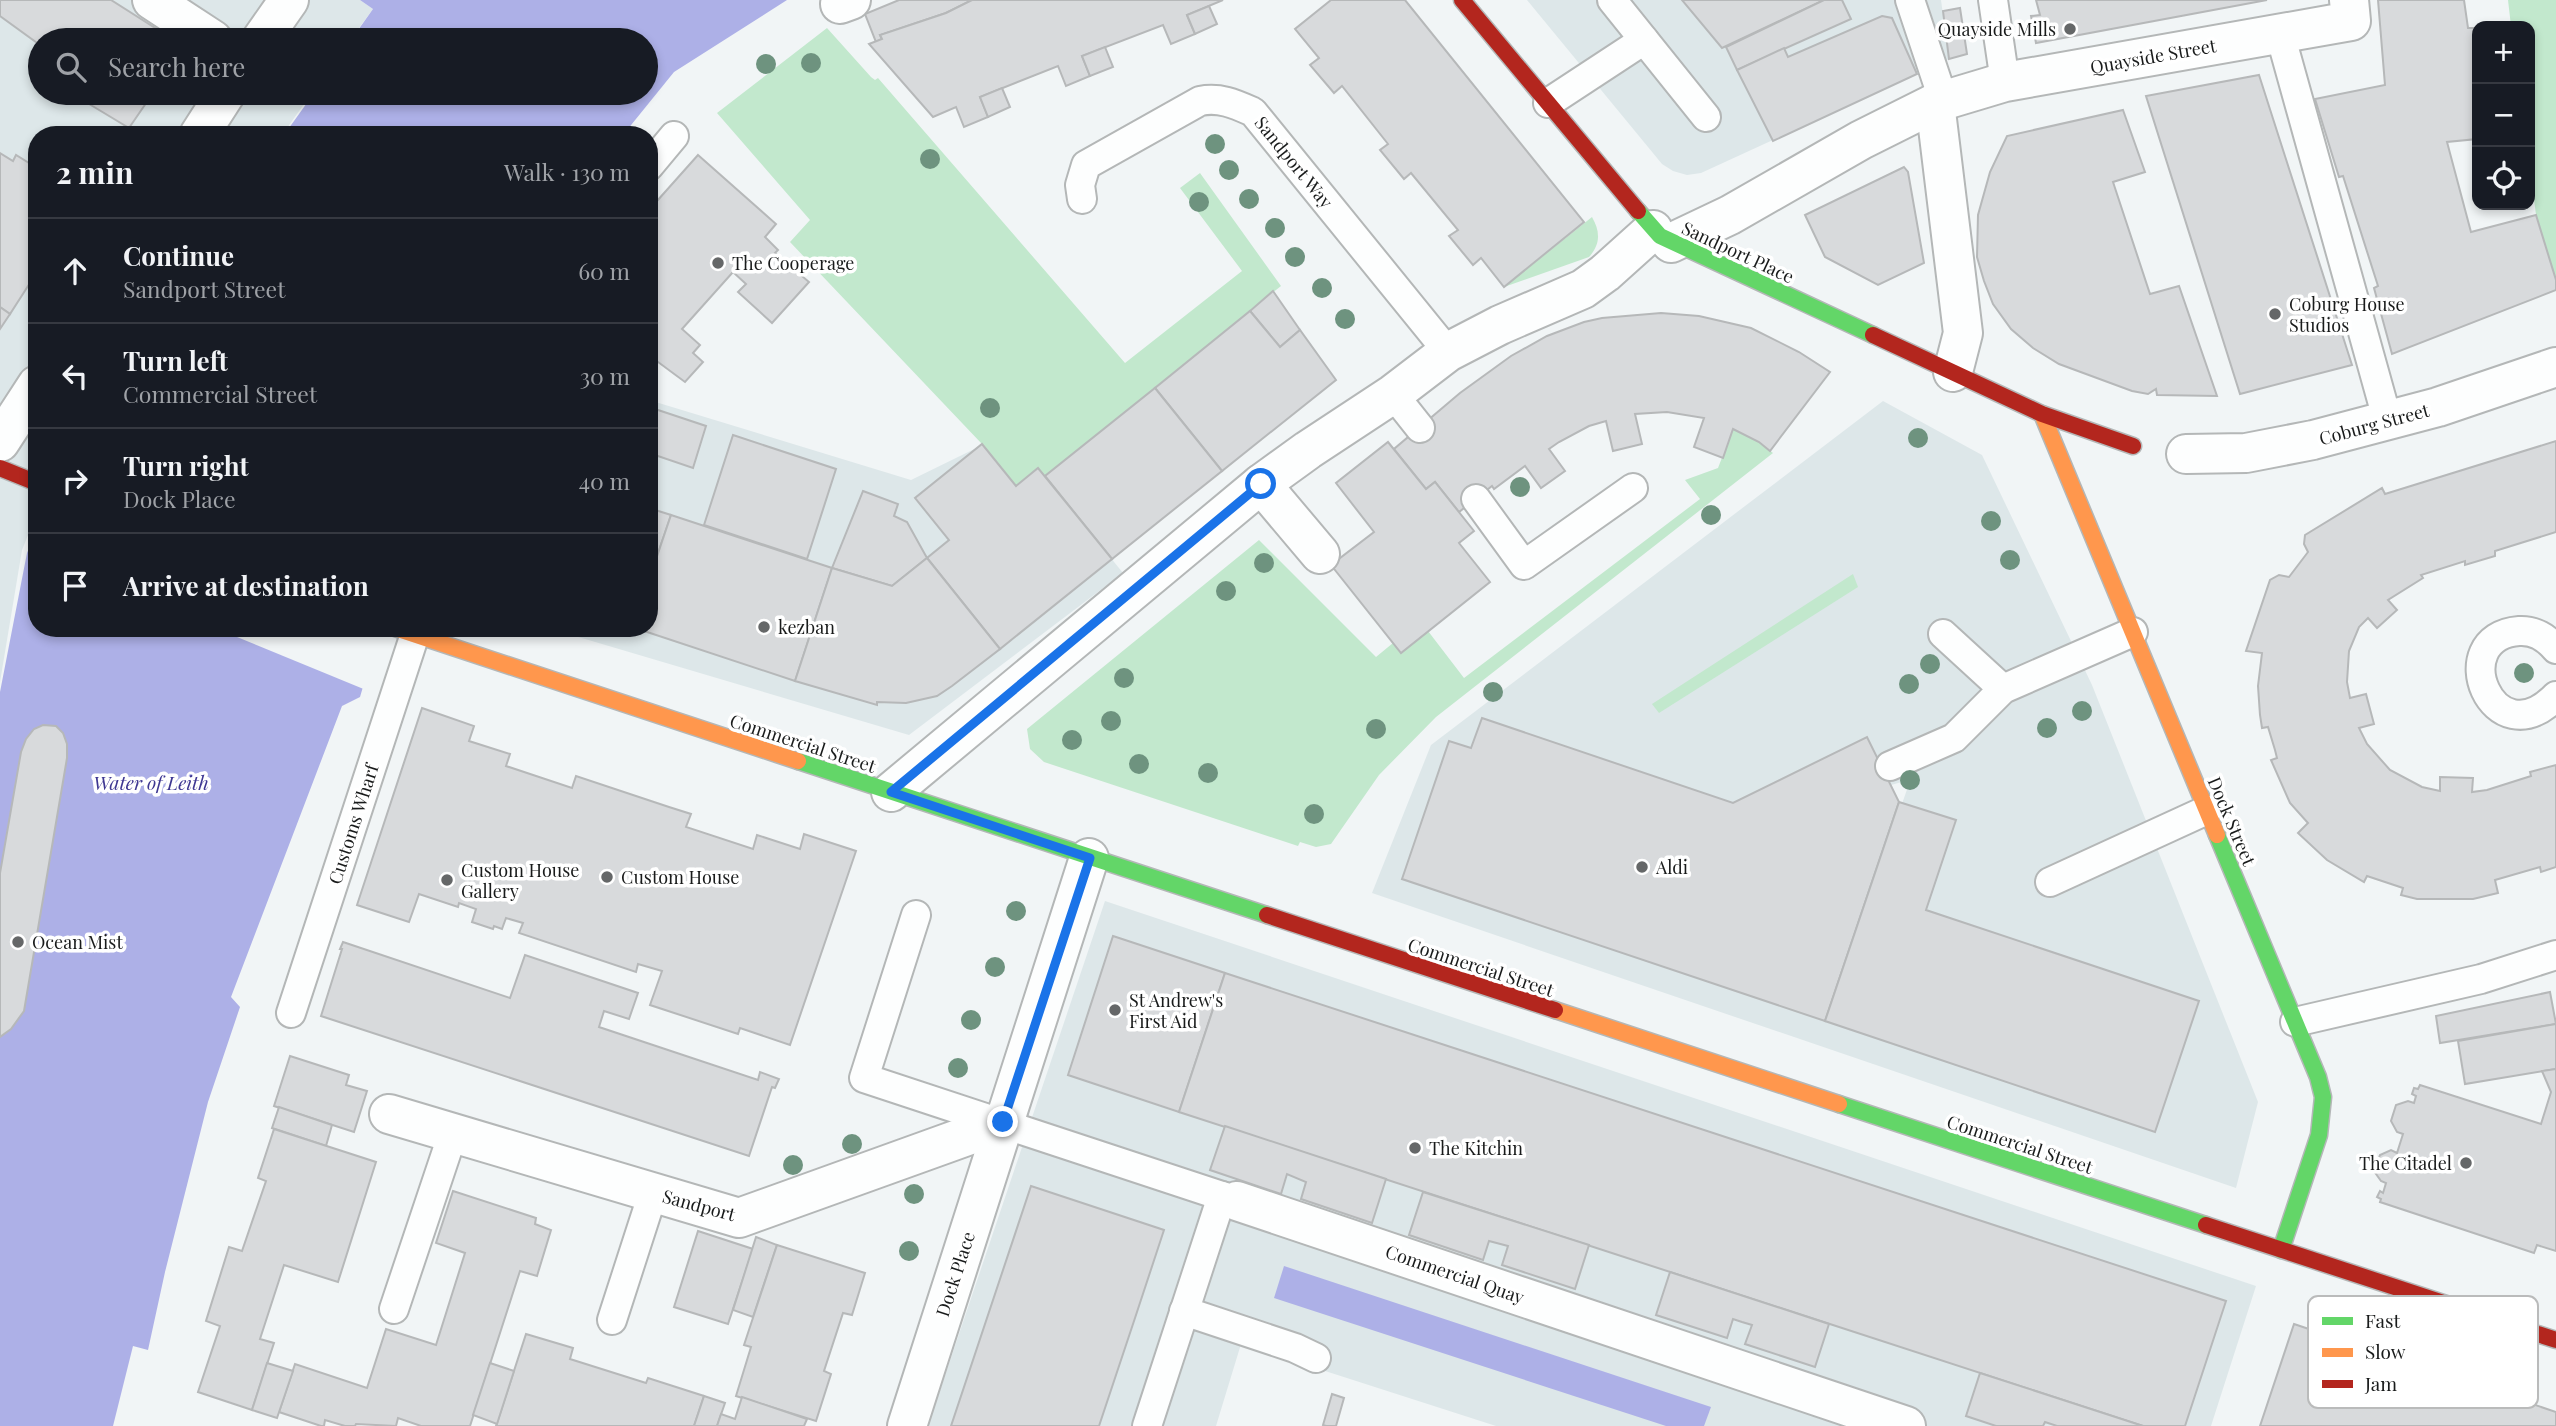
<!DOCTYPE html>
<meta charset="utf-8">
<style>
body{margin:0;font-family:"Playfair Display",serif;background:#20242c;color:#f1f3f6}
.controls{position:absolute;right:21px;top:21px;display:grid;overflow:hidden;border-radius:14px;box-shadow:0 4px 10px #0003}
.controls button{width:63px;height:63px;display:grid;place-items:center;padding:0;border:0;border-bottom:2px solid #363941;background:#171b24;color:#f1f3f6;font:35px sans-serif}
.stop{position:absolute;width:21px;height:21px;margin:-16px;border:5px solid #1a73e8;border-radius:50%;background:#fff}
.stop.end{background:#1a73e8;border-color:#fff;box-shadow:0 2px 7px #0008}
.list{margin:0;padding:0;list-style:none}
h2{display:flex;justify-content:space-between;align-items:center;height:91px;margin:0;padding:0 28px;font-size:30px}
h2 small{font-size:23px;font-weight:400;color:#9ea1a6}
.list li{display:grid;grid-template-columns:46px 1fr auto;gap:21px;align-items:center;box-sizing:border-box;height:105px;padding:0 28px;border-top:2px solid #363941}
.list b{display:block;font-size:26px;white-space:nowrap}
.list p{margin:0;font-size:23px;white-space:nowrap;color:#9ea1a6}
.list em{font-size:23px;font-style:normal;color:#9ea1a6}
.icon{flex:none;width:38px;height:38px;fill:none;stroke:currentColor;stroke-width:2;stroke-linecap:round;stroke-linejoin:round}
.map{position:relative;flex:none;width:2556px;height:1426px;overflow:hidden}
.search{position:absolute;background:#171b24;box-shadow:0 4px 10px #0003;left:28px;top:28px;width:630px;height:77px;display:flex;align-items:center;gap:18px;box-sizing:border-box;padding:0 24px;border-radius:38px;color:#9ea1a6;font-size:26px}
.panel{position:absolute;background:#171b24;box-shadow:0 4px 10px #0003;left:28px;top:126px;width:630px;height:511px;border-radius:28px}
.map>svg:first-child{display:block}
.built{fill:#dde7e9;fill-rule:evenodd}
.green{fill:#c2e8cd}
.water{fill:#adb0e7}
.pier{fill:#f1f5f6}
.building{fill:#d8dadc;stroke:#b6b8b9;stroke-width:2}
.lines{fill:none;stroke-linecap:round;stroke-linejoin:round}
.lane-casing{stroke:#b4b7b7;stroke-width:32}
.street-casing{stroke:#b4b7b7;stroke-width:42}
.fast-casing{stroke:#b4b7b7;stroke-width:19}
.slow-casing{stroke:#b4b7b7;stroke-width:19}
.jam-casing{stroke:#b4b7b7;stroke-width:19}
.lane{stroke:#fdfefe;stroke-width:28}
.street{stroke:#fdfefe;stroke-width:38}
.fast{stroke:#63d668;stroke-width:16}
.slow{stroke:#ff974d;stroke-width:16}
.jam{stroke:#b3261e;stroke-width:16}
.tree{fill:#6e937f}
.route{stroke:#1a73e8;stroke-width:9}
.poi-dot{fill:#656768;stroke:#fff;stroke-width:2.5}
.labels{text-anchor:middle;dominant-baseline:central;stroke-width:7;stroke-linejoin:round;paint-order:stroke}
.poi-label{font-size:18px;fill:#191b1b;stroke:#fff;text-anchor:start}
.street-label{font-size:18px;fill:#191b1b;stroke:#fff}
.water-label{font-size:19px;font-style:italic;fill:#3e3792;stroke:#fff}
.key{fill:#fff;stroke:#babbbb;stroke-width:2}
.key-label{font-size:19px;fill:#191b1b}
</style>
<div class="map">
<svg width="2556" height="1426" viewBox="0 0 2556 1426">
<rect width="100%" height="100%" fill="#f1f5f6"/>
<!-- built -->
<g class="built">
<polygon points="0,0 360,0 373,9 350,40 40,40 40,93 312,93 282,135 37,135 37,513 22,550 0,682"/>
<polygon points="1527,0 1941,0 1949,59 1701,173 1687,175 1673,171 1662,164"/>
<polygon points="649,400 911,480 1009,432 1123,573 909,735 548,628 649,628"/>
<path d="M1883,401L1982,455L2092,685L2258,1102L2236,1188L1372,893L1431,745ZM1909,780L1910,781L1842,974L1899,802L1891,785Z"/>
<polygon points="1105,901 2256,1286 2211,1426 1496,1426 1241,1344 1216,1426 928,1426"/>
</g>
<!-- green -->
<g class="green">
<polygon points="2508,0 2556,0 2556,280 2536,215 2530,167 2530,26 2511,26"/>
<polygon points="827,28 871,77 875,80 878,78 1125,363 1242,271 1180,188 1200,173 1281,286 1045,476 1038,469 1016,486 982,444 790,242 810,220 717,113"/>
<path d="M1592,217C1600,231 1601,244 1589,257L1504,287Z"/>
<polygon points="1733,429 1759,442 1773,453 1436,717 1379,775 1331,844 1316,847 1300,842 1298,846 1044,762 1030,749 1027,729 1259,540 1376,657 1393,643 1401,653 1428,631 1464,678 1700,499 1685,480 1718,468"/>
<polygon points="1853,574 1858,587 1659,713 1652,704"/>
</g>
<!-- water -->
<g class="water">
<polygon points="360,0 787,0 674,72 623,135 284,135 314,93 646,93 646,40 351,40 373,9"/>
<polygon points="37,529 37,628 366,628 365,680 360,697 342,706 231,997 240,1007 208,1102 165,1272 148,1350 133,1346 113,1426 0,1426 0,692 27,553"/>
<polygon points="1284,1266 1711,1407 1704,1426 1666,1426 1274,1298"/>
</g>
<!-- pier -->
<polygon class="pier" points="215,628 370,628 369,680 366,690"/>
<!-- building -->
<g class="building">
<polygon points="0,0 111,0 174,40 40,40 40,45 0,16"/>
<polygon points="899,0 972,0 946,13 880,35 882,39 876,42 865,14"/>
<polygon points="972,0 1223,0 1187,15 1195,34 1171,44 1163,25 1082,56 1090,76 1066,86 1058,66 980,97 988,117 964,127 956,107 933,117 869,44 882,39 880,35 946,13"/>
<polygon points="1331,0 1405,0 1584,222 1504,287 1481,258 1473,265 1449,236 1458,230 1411,173 1404,179 1380,150 1388,144 1342,86 1334,93 1310,65 1319,58 1295,29"/>
<polygon points="1682,0 1824,0 1722,48"/>
<polygon points="1824,0 1842,0 1851,19 1737,70 1726,47"/>
<polygon points="2036,0 2267,0 2036,43 2031,16 2040,15"/>
<polygon points="2378,0 2464,0 2468,28 2477,28 2477,139 2447,142 2471,232 2536,215 2556,280 2556,290 2392,354 2374,288 2378,286 2343,176 2339,177 2315,99 2385,85"/>
<polygon points="1209,6 1217,24 1195,34 1187,15"/>
<polygon points="1960,8 1967,54 1949,59 1943,11"/>
<polygon points="1882,16 1892,18 1917,74 1773,141 1737,70 1784,48 1788,57"/>
<polygon points="1105,47 1113,67 1090,76 1082,56"/>
<polygon points="2259,75 2352,365 2240,394 2146,96"/>
<polygon points="1002,88 1010,107 988,117 980,97"/>
<polygon points="71,93 153,93 129,128"/>
<polygon points="2123,110 2145,172 2113,182 2150,294 2179,286 2217,396 2157,395 2156,389 2148,394 2132,391 2059,364 2033,348 2011,329 1993,304 1984,281 1977,257 1978,215 1990,172 2007,136"/>
<polygon points="0,153 13,161 16,155 37,168 37,272 10,314 0,307"/>
<polygon points="698,155 776,224 765,237 778,250 775,253 809,282 772,323 738,292 746,284 733,272 682,329 700,345 693,353 703,362 685,382 654,359 649,364 649,210"/>
<polygon points="1904,167 1908,172 1924,263 1878,285 1825,257 1805,215"/>
<polygon points="1273,291 1300,330 1280,347 1250,311"/>
<polygon points="0,307 10,314 0,329"/>
<polygon points="1250,311 1280,347 1300,330 1336,380 1222,471 1155,388"/>
<polygon points="1661,313 1699,316 1751,328 1799,352 1830,372 1770,451 1759,442 1733,429 1723,458 1694,447 1704,418 1667,412 1635,414 1642,444 1613,451 1606,421 1589,426 1559,442 1549,449 1565,471 1541,488 1525,466 1494,489 1492,486 1459,512 1435,482 1426,489 1394,449 1460,393 1511,356 1547,336 1584,322 1602,318"/>
<polygon points="1155,388 1222,471 1112,559 1045,476"/>
<polygon points="649,407 706,426 693,468 649,453"/>
<polygon points="733,435 836,469 807,559 704,525"/>
<polygon points="2556,441 2556,532 2495,551 2495,556 2465,565 2465,561 2421,575 2423,578 2388,600 2397,610 2377,628 2368,618 2359,627 2349,651 2347,682 2350,698 2366,694 2374,724 2359,728 2367,744 2390,770 2422,787 2440,791 2440,777 2473,778 2472,792 2487,790 2531,776 2530,772 2556,765 2556,867 2541,872 2540,867 2495,880 2498,893 2473,899 2417,899 2401,895 2403,888 2367,876 2364,882 2327,860 2298,833 2308,823 2290,803 2271,760 2277,758 2275,750 2268,727 2262,728 2260,715 2258,686 2262,653 2246,651 2270,580 2279,575 2289,577 2308,552 2304,544 2305,535 2382,488 2385,494"/>
<polygon points="1388,442 1426,489 1435,482 1474,531 1459,543 1490,582 1401,653 1331,565 1374,532 1336,483"/>
<polygon points="982,444 1016,486 1038,468 1112,559 1000,649 927,558 949,540 915,498"/>
<polygon points="863,491 898,504 894,516 907,522 927,558 892,586 832,568"/>
<polygon points="649,508 671,515 649,580"/>
<polygon points="671,515 832,568 795,681 635,628 649,628 649,580"/>
<polygon points="927,558 1000,649 952,686 937,696 906,703 877,702 877,705 795,681 832,568 892,586"/>
<polygon points="422,708 474,726 469,741 510,754 506,766 572,788 576,776 669,807 691,814 686,827 753,849 757,835 800,849 804,834 856,851 790,1045 740,1028 738,1034 650,1005 662,971 638,964 636,972 519,933 523,923 506,918 502,929 494,926 493,929 472,922 476,909 459,903 458,907 419,894 409,922 357,905"/>
<polygon points="1482,718 1733,803 1867,737 1899,802 1825,1021 1402,879 1449,741 1471,748"/>
<polygon points="43,725 56,726 63,733 67,744 67,758 24,1011 11,1029 0,1037 0,873 21,752 26,739 34,729"/>
<polygon points="1899,802 1956,820 1926,910 2199,1001 2155,1132 1825,1021"/>
<polygon points="1113,936 1225,973 1179,1112 1068,1075"/>
<polygon points="343,942 510,998 525,955 638,993 629,1019 604,1011 599,1027 758,1080 760,1072 779,1079 775,1088 772,1087 749,1156 321,1016 342,949 340,949"/>
<polygon points="1225,973 2226,1301 2185,1426 2143,1426 1179,1112"/>
<polygon points="2550,992 2556,1024 2440,1043 2436,1016"/>
<polygon points="2556,1024 2556,1069 2465,1084 2458,1041"/>
<polygon points="290,1056 349,1075 346,1085 367,1091 354,1132 274,1106"/>
<polygon points="2556,1069 2556,1251 2537,1245 2534,1253 2380,1202 2381,1199 2377,1197 2380,1191 2383,1193 2386,1183 2381,1181 2374,1171 2380,1155 2391,1150 2397,1153 2403,1134 2397,1132 2391,1121 2396,1105 2408,1101 2414,1103 2416,1096 2412,1094 2414,1088 2418,1089 2420,1085 2541,1124 2551,1092 2542,1071"/>
<polygon points="279,1107 332,1125 326,1146 272,1128"/>
<polygon points="1225,1126 1386,1179 1372,1223 1301,1199 1306,1182 1287,1174 1281,1194 1210,1170"/>
<polygon points="274,1129 376,1162 338,1282 284,1265 260,1339 274,1343 252,1410 198,1392 220,1326 206,1321 229,1247 242,1251 266,1181 258,1178"/>
<polygon points="1031,1186 1164,1230 1135,1318 1099,1426 951,1426"/>
<polygon points="453,1191 536,1218 535,1224 551,1230 537,1276 520,1271 470,1426 421,1426 398,1418 396,1426 356,1424 355,1426 345,1426 325,1420 324,1426 321,1426 279,1412 295,1364 367,1388 386,1329 436,1345 465,1253 436,1243"/>
<polygon points="1423,1192 1589,1245 1575,1289 1502,1265 1508,1246 1489,1241 1483,1260 1409,1235"/>
<polygon points="698,1231 753,1249 728,1324 674,1307"/>
<polygon points="756,1237 777,1245 753,1317 733,1310"/>
<polygon points="777,1245 865,1273 852,1315 843,1313 824,1371 831,1374 816,1421 736,1396 751,1347 744,1345"/>
<polygon points="1670,1272 1829,1324 1815,1367 1745,1344 1752,1325 1742,1322 1733,1319 1727,1338 1656,1315"/>
<polygon points="2294,1324 2556,1412 2556,1426 2260,1426"/>
<polygon points="526,1334 573,1348 570,1359 646,1383 648,1378 704,1396 694,1426 496,1426"/>
<polygon points="267,1363 293,1371 277,1418 252,1410"/>
<polygon points="490,1363 514,1371 497,1424 473,1415"/>
<polygon points="1980,1373 2143,1426 2057,1426 2045,1422 2043,1426 1996,1426 1966,1416"/>
<polygon points="1332,1394 1344,1398 1336,1426 1326,1426 1323,1425"/>
<polygon points="704,1396 725,1403 717,1426 694,1426"/>
<polygon points="742,1397 807,1419 804,1426 717,1426 721,1414 735,1419"/>
</g>
<g class="lines">
<!-- lane casing -->
<g class="lane-casing">
<g id="lane">
<polyline points="1612,0 1706,117"/>
<polyline points="1910,0 1943,99"/>
<polyline points="1993,0 2005,82"/>
<polyline points="2280,34 2388,422"/>
<polyline points="1548,103 1644,40"/>
<polyline points="649,166 674,136"/>
<path d="M1082,199L1080,185L1086,165L1200,101C1220,97 1235,104 1253,112L1448,352"/>
<polyline points="1393,394 1420,428"/>
<polyline points="1476,499 1524,565 1633,488"/>
<polyline points="1943,634 2003,689"/>
<path d="M2556,649C2547,638 2534,630 2519,631C2443,637 2493,761 2556,696"/>
<polyline points="1890,766 1954,738 2003,689 2133,632"/>
<polyline points="2050,882 2207,810"/>
<polyline points="916,915 864,1078 1237,1201"/>
<polyline points="291,1013 417,628"/>
<polyline points="2295,1022 2481,979 2556,955"/>
<polyline points="394,1309 453,1133"/>
<polyline points="1184,1311 1295,1348 1316,1358"/>
<polyline points="612,1320 653,1193"/>
<polyline points="1147,1426 1222,1196"/>
</g>
</g>
<!-- street casing -->
<g class="street-casing">
<g id="street">
<polyline points="152,0 213,40"/>
<polyline points="840,4 851,0"/>
<polyline points="261,40 289,0"/>
<polyline points="1935,103 1963,333 1953,372"/>
<polyline points="199,135 226,93"/>
<polyline points="1671,243 1730,215 1861,140 1935,103 2005,82 2351,21 2349,0"/>
<polyline points="0,442 37,385"/>
<polyline points="2186,454 2246,453 2313,440 2438,407 2556,367"/>
<polyline points="1261,484 1320,554"/>
<polyline points="891,792 1261,484 1308,450 1393,394 1448,352 1500,325 1583,289 1605,273 1653,230"/>
<polyline points="389,1114 739,1218 1003,1123"/>
<polyline points="1237,1201 1906,1426"/>
<polyline points="907,1426 1089,858"/>
</g>
</g>
<!-- fast casing -->
<g class="fast-casing">
<g id="fast">
<polyline points="1638,211 1660,236 1873,335"/>
<polyline points="798,761 1267,915"/>
<polyline points="2217,835 2318,1077 2323,1097 2319,1135 2281,1250"/>
<polyline points="1839,1104 2206,1225"/>
</g>
</g>
<!-- slow casing -->
<g class="slow-casing">
<g id="slow">
<polyline points="2042,414 2217,835"/>
<polyline points="395,628 798,761"/>
<polyline points="1555,1010 1839,1104"/>
</g>
</g>
<!-- jam casing -->
<g class="jam-casing">
<g id="jam">
<polyline points="1462,0 1638,211"/>
<polyline points="1873,335 2042,414 2133,446"/>
<polyline points="0,468 37,483"/>
<polyline points="1267,915 1555,1010"/>
<polyline points="2206,1225 2556,1340"/>
</g>
</g>
<!-- lane -->
<use href="#lane" class="lane"/>
<!-- street -->
<use href="#street" class="street"/>
<!-- fast -->
<use href="#fast" class="fast"/>
<!-- slow -->
<use href="#slow" class="slow"/>
<!-- jam -->
<use href="#jam" class="jam"/>
</g>
<!-- trees -->
<g class="tree">
<circle cx="811" cy="63" r="10"/>
<circle cx="766" cy="64" r="10"/>
<circle cx="1215" cy="144" r="10"/>
<circle cx="930" cy="159" r="10"/>
<circle cx="1229" cy="170" r="10"/>
<circle cx="1249" cy="199" r="10"/>
<circle cx="1199" cy="202" r="10"/>
<circle cx="1275" cy="228" r="10"/>
<circle cx="1295" cy="257" r="10"/>
<circle cx="1322" cy="288" r="10"/>
<circle cx="1345" cy="319" r="10"/>
<circle cx="990" cy="408" r="10"/>
<circle cx="1918" cy="438" r="10"/>
<circle cx="1520" cy="487" r="10"/>
<circle cx="1711" cy="515" r="10"/>
<circle cx="1991" cy="521" r="10"/>
<circle cx="2010" cy="560" r="10"/>
<circle cx="1264" cy="563" r="10"/>
<circle cx="1226" cy="591" r="10"/>
<circle cx="1930" cy="664" r="10"/>
<circle cx="2524" cy="673" r="10"/>
<circle cx="1124" cy="678" r="10"/>
<circle cx="1909" cy="684" r="10"/>
<circle cx="1493" cy="692" r="10"/>
<circle cx="2082" cy="711" r="10"/>
<circle cx="1111" cy="721" r="10"/>
<circle cx="2047" cy="728" r="10"/>
<circle cx="1376" cy="729" r="10"/>
<circle cx="1072" cy="740" r="10"/>
<circle cx="1139" cy="764" r="10"/>
<circle cx="1208" cy="773" r="10"/>
<circle cx="1910" cy="780" r="10"/>
<circle cx="1314" cy="814" r="10"/>
<circle cx="1016" cy="911" r="10"/>
<circle cx="995" cy="967" r="10"/>
<circle cx="971" cy="1020" r="10"/>
<circle cx="958" cy="1068" r="10"/>
<circle cx="852" cy="1144" r="10"/>
<circle cx="793" cy="1165" r="10"/>
<circle cx="914" cy="1194" r="10"/>
<circle cx="909" cy="1251" r="10"/>
</g>
<g class="lines">
<!-- route -->
<polyline class="route" points="1003,1122 1090,858 891,792 1261,484"/>
</g>
<!-- markers -->
<g class="poi-dot">
<circle cx="2070" cy="29" r="7"/>
<circle cx="718" cy="263" r="7"/>
<circle cx="2275" cy="314" r="7"/>
<circle cx="764" cy="627" r="7"/>
<circle cx="1642" cy="867" r="7"/>
<circle cx="607" cy="877" r="7"/>
<circle cx="447" cy="880" r="7"/>
<circle cx="18" cy="942" r="7"/>
<circle cx="1115" cy="1010" r="7"/>
<circle cx="1415" cy="1148" r="7"/>
<circle cx="2466" cy="1163" r="7"/>
</g>
<g class="labels">
<!-- poi labels -->
<g class="poi-label">
<text x="2056" y="29" text-anchor="end">Quayside Mills</text>
<text x="732" y="263">The Cooperage</text>
<text x="2289" y="304">Coburg House<tspan x="2289" dy="21">Studios</tspan></text>
<text x="778" y="627">kezban</text>
<text x="1656" y="867">Aldi</text>
<text x="461" y="870">Custom House<tspan x="461" dy="21">Gallery</tspan></text>
<text x="621" y="877">Custom House</text>
<text x="32" y="942">Ocean Mist</text>
<text x="1129" y="1000">St Andrew's<tspan x="1129" dy="21">First Aid</tspan></text>
<text x="1429" y="1148">The Kitchin</text>
<text x="2452" y="1163" text-anchor="end">The Citadel</text>
</g>
<!-- street labels -->
<g class="street-label">
<text transform="translate(2153 56) rotate(-10)">Quayside Street</text>
<text transform="translate(1294 162) rotate(51)">Sandport Way</text>
<text transform="translate(1738 252) rotate(25)">Sandport Place</text>
<text transform="translate(2374 424) rotate(-15)">Coburg Street</text>
<text transform="translate(803 743) rotate(18)">Commercial Street</text>
<text transform="translate(2232 821) rotate(67)">Dock Street</text>
<text transform="translate(353 824) rotate(-72)">Customs Wharf</text>
<text transform="translate(1481 967) rotate(18)">Commercial Street</text>
<text transform="translate(2020 1144) rotate(18)">Commercial Street</text>
<text transform="translate(699 1205) rotate(15)">Sandport</text>
<text transform="translate(955 1274) rotate(-72)">Dock Place</text>
<text transform="translate(1455 1274) rotate(19)">Commercial Quay</text>
</g>
<!-- water labels -->
<g class="water-label">
<text x="151" y="782">Water of Leith</text>
</g>
</g>
<!-- legend -->
<rect x="2308" y="1296" width="230" height="112" rx="10" class="key"/>
<rect x="2322" y="1317" width="31" height="8" fill="#63d668"/>
<rect x="2322" y="1348" width="31" height="9" fill="#ff974d"/>
<rect x="2322" y="1380" width="31" height="8" fill="#b3261e"/>
<g class="key-label">
<text x="2365" y="1328">Fast</text>
<text x="2365" y="1359">Slow</text>
<text x="2365" y="1391">Jam</text>
</g>
</svg>
<div class="controls">
<button>+</button>
<button>−</button>
<button><svg class="icon" aria-label="locate" viewBox="0 0 24 24"><circle cx="12" cy="12" r="6"/><path d="M12 2v4M12 18v4M2 12h4M18 12h4"/></svg></button>
</div>
<div class="stop" style="left:1261px;top:484px"></div>
<div class="stop end" style="left:1003px;top:1122px"></div>
<div class="search"><svg class="icon" aria-label="search" viewBox="0 0 24 24"><circle cx="10" cy="10" r="6"/><path d="M15 15l6 6"/></svg>Search here</div>
<section class="panel">
<h2>2 min<small>Walk · 130 m</small></h2>
<ul class="list">
<li><svg class="icon" aria-label="ahead" viewBox="0 0 24 24"><path d="M12 20V5M6 11l6-6 6 6"/></svg><div><b>Continue</b><p>Sandport Street</p></div><em>60 m</em></li>
<li><svg class="icon" aria-label="left" viewBox="0 0 24 24"><path d="M17 20v-9H6M10 6l-5 5 5 5"/></svg><div><b>Turn left</b><p>Commercial Street</p></div><em>30 m</em></li>
<li><svg class="icon" aria-label="right" viewBox="0 0 24 24"><path d="M7 20v-9h11M14 6l5 5-5 5"/></svg><div><b>Turn right</b><p>Dock Place</p></div><em>40 m</em></li>
<li><svg class="icon" aria-label="arrive" viewBox="0 0 24 24"><path d="M6 21V4h12l-3 4 3 4H6"/></svg><div><b>Arrive at destination</b></div></li>
</ul>
</section>
</div>
